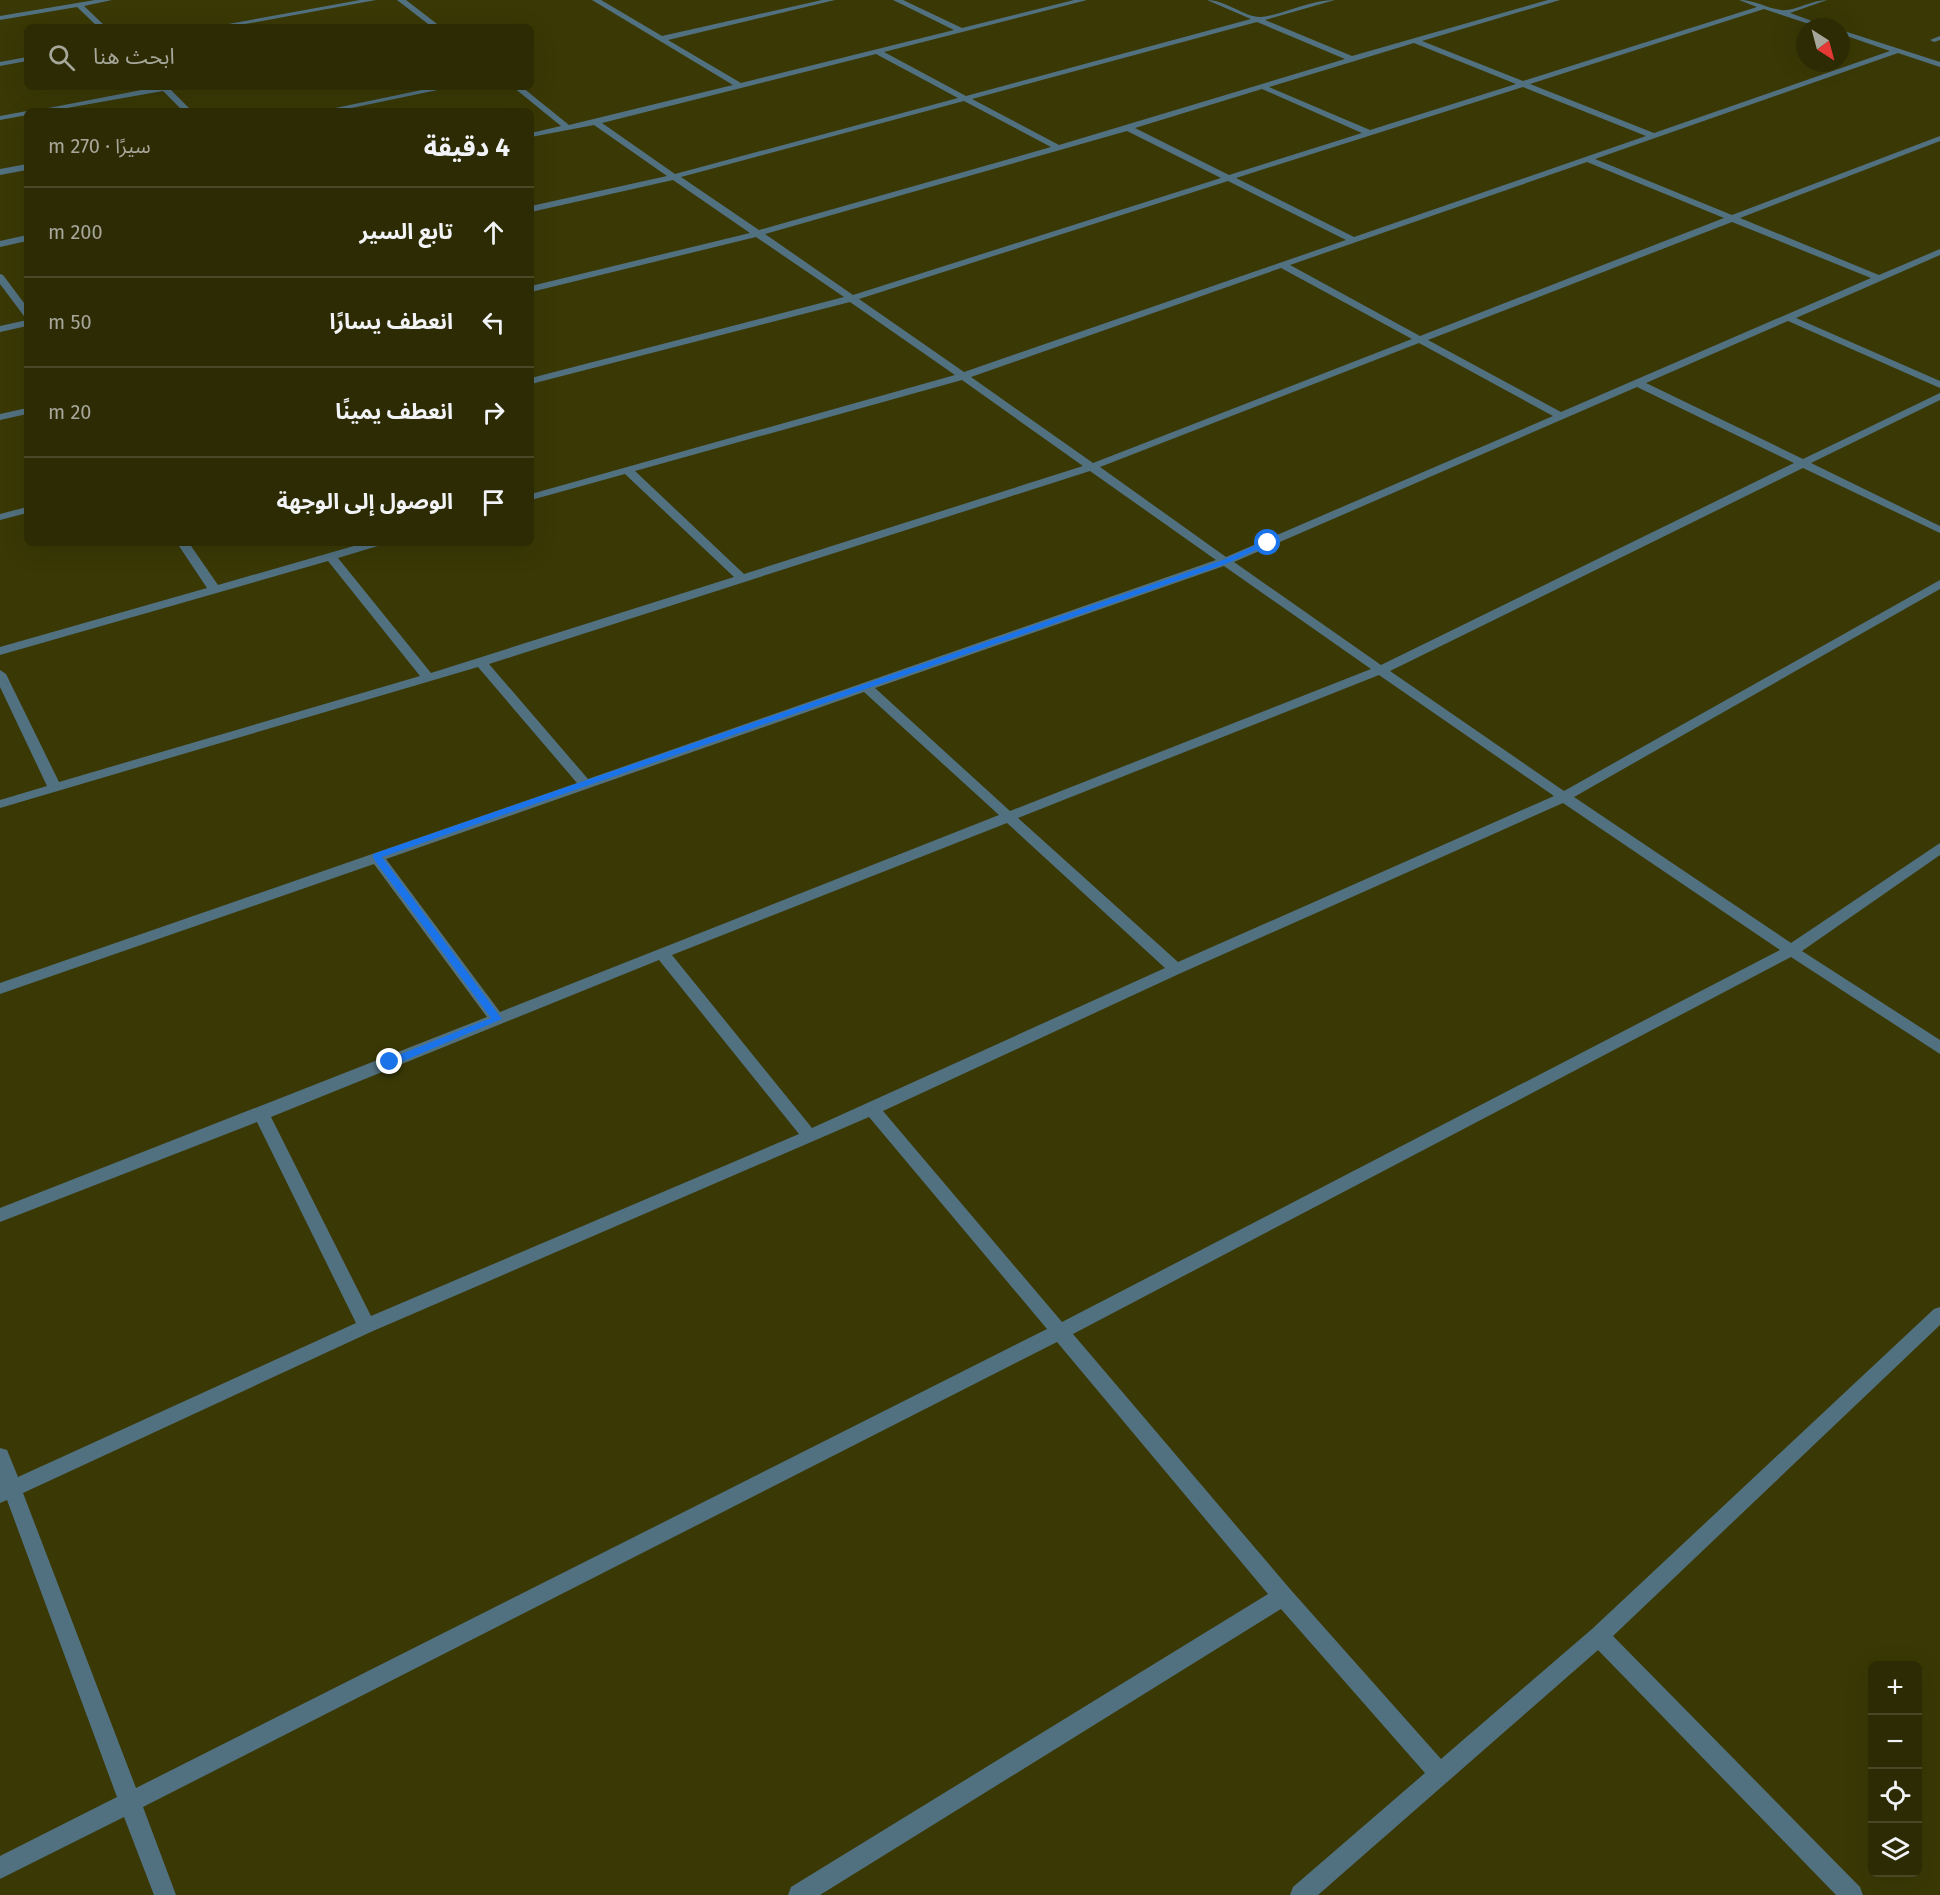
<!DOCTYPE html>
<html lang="ar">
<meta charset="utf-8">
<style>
body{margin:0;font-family:"Fira Sans","Noto Sans Arabic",sans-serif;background:#383713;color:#f1f3f6;direction:rtl}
.controls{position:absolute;right:18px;bottom:18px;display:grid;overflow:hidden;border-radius:9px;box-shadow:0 6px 24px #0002}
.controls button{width:54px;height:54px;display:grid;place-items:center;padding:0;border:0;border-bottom:2px solid #484726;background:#2c2b04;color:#f1f3f6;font:30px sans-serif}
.compass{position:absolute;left:1796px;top:18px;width:54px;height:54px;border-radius:50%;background:#2c2b04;box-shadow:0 6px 24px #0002;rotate:144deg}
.stop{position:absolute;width:18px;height:18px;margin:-14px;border:4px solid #1a73e8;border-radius:50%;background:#fff}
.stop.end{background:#1a73e8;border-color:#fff;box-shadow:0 2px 6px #0008}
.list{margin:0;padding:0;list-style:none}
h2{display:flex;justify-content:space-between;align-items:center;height:78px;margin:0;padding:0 24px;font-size:26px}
h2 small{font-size:20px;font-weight:400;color:#a6a79a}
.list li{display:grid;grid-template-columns:39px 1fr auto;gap:18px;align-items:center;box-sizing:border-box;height:90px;padding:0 24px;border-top:2px solid #484726}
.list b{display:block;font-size:22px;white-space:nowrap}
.list em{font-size:20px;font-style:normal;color:#a6a79a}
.icon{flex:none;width:33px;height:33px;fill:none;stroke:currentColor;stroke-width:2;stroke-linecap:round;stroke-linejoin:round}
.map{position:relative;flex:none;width:1940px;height:1895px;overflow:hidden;direction:ltr}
.search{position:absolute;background:#2c2b04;box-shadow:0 6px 24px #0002;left:24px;top:24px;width:510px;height:66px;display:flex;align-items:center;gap:15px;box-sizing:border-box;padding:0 21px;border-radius:9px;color:#a6a79a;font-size:22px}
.panel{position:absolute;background:#2c2b04;box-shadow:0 6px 24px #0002;left:24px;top:108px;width:510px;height:438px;border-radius:9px;direction:rtl}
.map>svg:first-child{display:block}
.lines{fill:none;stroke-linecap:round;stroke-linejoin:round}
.minor{fill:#527180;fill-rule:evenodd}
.route{fill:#1a73e8}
</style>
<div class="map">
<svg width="1940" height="1895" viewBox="0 0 1940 1895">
<rect width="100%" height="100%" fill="#3a3905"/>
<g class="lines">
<!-- minor -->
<g class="minor">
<polygon points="95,0 112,0 84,6 106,27 98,27 77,7 0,20 0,16"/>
<polygon points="360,0 376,0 229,27 212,27"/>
<polygon points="397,0 406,0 441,27 432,27"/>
<path d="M592,0H601L662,36L822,0H835L668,40L741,83L954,30L893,0H903L962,28L1074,0H1087L884,52L966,96L1251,19L1207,0C1226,0 1246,18 1261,17C1286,14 1309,0 1335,0L1265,20L1352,56L1548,0H1560L1422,41L1523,81L1757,7L1739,0C1755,0 1766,8 1781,10C1793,12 1812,0 1827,0L1790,13L1829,27H1818L1764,9L1530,84L1654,133L1890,51L1841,34V30L1940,62V67L1898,53L1595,159L1732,215L1940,136V141L1740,218L1879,275L1940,249V255L1796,318L1940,381V388L1788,321L1646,383L1803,459L1940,393V400L1811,463L1940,526V533L1803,468L1390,671L1564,791L1940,580V589L1574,797L1791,943L1940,843V855L1802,951L1940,1040V1054L1791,957L1073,1334L1290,1589L1441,1759L1592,1629L1934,1309L1940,1307V1325L1613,1636L1860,1887L1863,1895H1836L1598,1650L1318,1895H1290L1293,1887L1425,1773L1281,1609L820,1895H788L791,1887L1268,1594L1057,1342L143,1807L176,1895H154L124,1817L0,1879V1856L117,1797L7,1500L0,1503V1448L7,1450L18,1477L356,1323L257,1122L0,1222V1208L487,1017L374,864L0,994V983L577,783L478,667L0,808V800L47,786L0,687V670L6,674L59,782L420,676L328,561L0,655V647L207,588L177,543H189L218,585L364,543H383L381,545L338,558L431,673L734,577L625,474L531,500V494L955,375L850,302L531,384V378L844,297L756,237L531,292V286L750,233L673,180L531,212V206L667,176L594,125L531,137V133L561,126L513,87H522L569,125L733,85ZM1257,22L1345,59L1059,145L972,99ZM1414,43L1516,84L1370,130L1269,87ZM876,54L958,98L675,174L602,123ZM1523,87L1646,136L1354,237L1236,178ZM1262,89L1362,133L1229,175L1135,128ZM964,101L1051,147L759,230L681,177ZM1127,131L1221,178L853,295L765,234ZM1587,162L1724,218L1420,336L1290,265ZM1228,181L1346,240L964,372L859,299ZM1732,222L1871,278L1561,412L1428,340ZM1281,268L1412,339L1093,463L971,377ZM1419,343L1553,416L1226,557L1100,467ZM962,380L1083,466L744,574L635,471ZM1637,387L1794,463L1381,665L1234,562ZM1090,471L1216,560L588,779L489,664ZM1224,566L1371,669L1010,811L875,688ZM1379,675L1554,796L1178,962L1018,818ZM864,692L999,815L500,1012L386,859ZM1563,803L1780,950L1062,1322L883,1111L1181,973ZM1007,823L1165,968L812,1128L672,955ZM659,960L799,1134L371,1316L271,1117ZM869,1117L1047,1329L136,1788L23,1493L373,1331Z"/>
<polygon points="1940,36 1940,40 1934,42 1930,40"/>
<polygon points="27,57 27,61 0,66 0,62"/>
<polygon points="157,87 168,87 192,111 183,111 163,91 50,111 33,111"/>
<polygon points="436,87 452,87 337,111 321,111"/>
<polygon points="27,111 27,115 0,120 0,116"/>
<polygon points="27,164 27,170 0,175 0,169"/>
<polygon points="27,235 27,241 0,247 0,241"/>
<polygon points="0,274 3,275 27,307 27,317 24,316 0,284"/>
<polygon points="27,320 27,326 0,332 0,326"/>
<polygon points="27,408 27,414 0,420 0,414"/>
<polygon points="27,507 27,513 0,520 0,514"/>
</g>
</g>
<!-- route -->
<polygon class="route" points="1265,541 1271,543 1228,563 382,857 502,1019 394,1065 386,1065 386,1060 491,1018 373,858 373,854 1223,560"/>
</svg>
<div class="controls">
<button>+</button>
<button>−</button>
<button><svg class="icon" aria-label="locate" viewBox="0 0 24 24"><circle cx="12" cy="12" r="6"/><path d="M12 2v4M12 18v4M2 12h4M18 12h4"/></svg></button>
<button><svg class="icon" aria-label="layers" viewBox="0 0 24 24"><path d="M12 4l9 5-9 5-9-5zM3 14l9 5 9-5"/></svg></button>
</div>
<svg class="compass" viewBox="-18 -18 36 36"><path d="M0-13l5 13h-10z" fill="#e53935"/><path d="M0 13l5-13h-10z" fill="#a6a79a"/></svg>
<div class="stop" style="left:1268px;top:543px"></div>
<div class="stop end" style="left:390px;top:1062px"></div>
<div class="search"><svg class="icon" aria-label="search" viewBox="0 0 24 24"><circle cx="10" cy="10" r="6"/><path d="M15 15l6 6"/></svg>ابحث هنا</div>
<section class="panel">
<h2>4 دقيقة<small>سيرًا · 270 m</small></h2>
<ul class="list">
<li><svg class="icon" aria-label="ahead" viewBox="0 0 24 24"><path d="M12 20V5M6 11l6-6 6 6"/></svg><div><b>تابع السير</b></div><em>200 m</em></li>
<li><svg class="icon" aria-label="left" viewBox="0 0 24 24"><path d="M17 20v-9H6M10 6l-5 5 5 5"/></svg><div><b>انعطف يسارًا</b></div><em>50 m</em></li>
<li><svg class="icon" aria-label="right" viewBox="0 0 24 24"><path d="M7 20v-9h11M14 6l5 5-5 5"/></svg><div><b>انعطف يمينًا</b></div><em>20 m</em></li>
<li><svg class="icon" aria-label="arrive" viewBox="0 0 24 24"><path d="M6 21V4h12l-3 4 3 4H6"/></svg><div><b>الوصول إلى الوجهة</b></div></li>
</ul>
</section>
</div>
